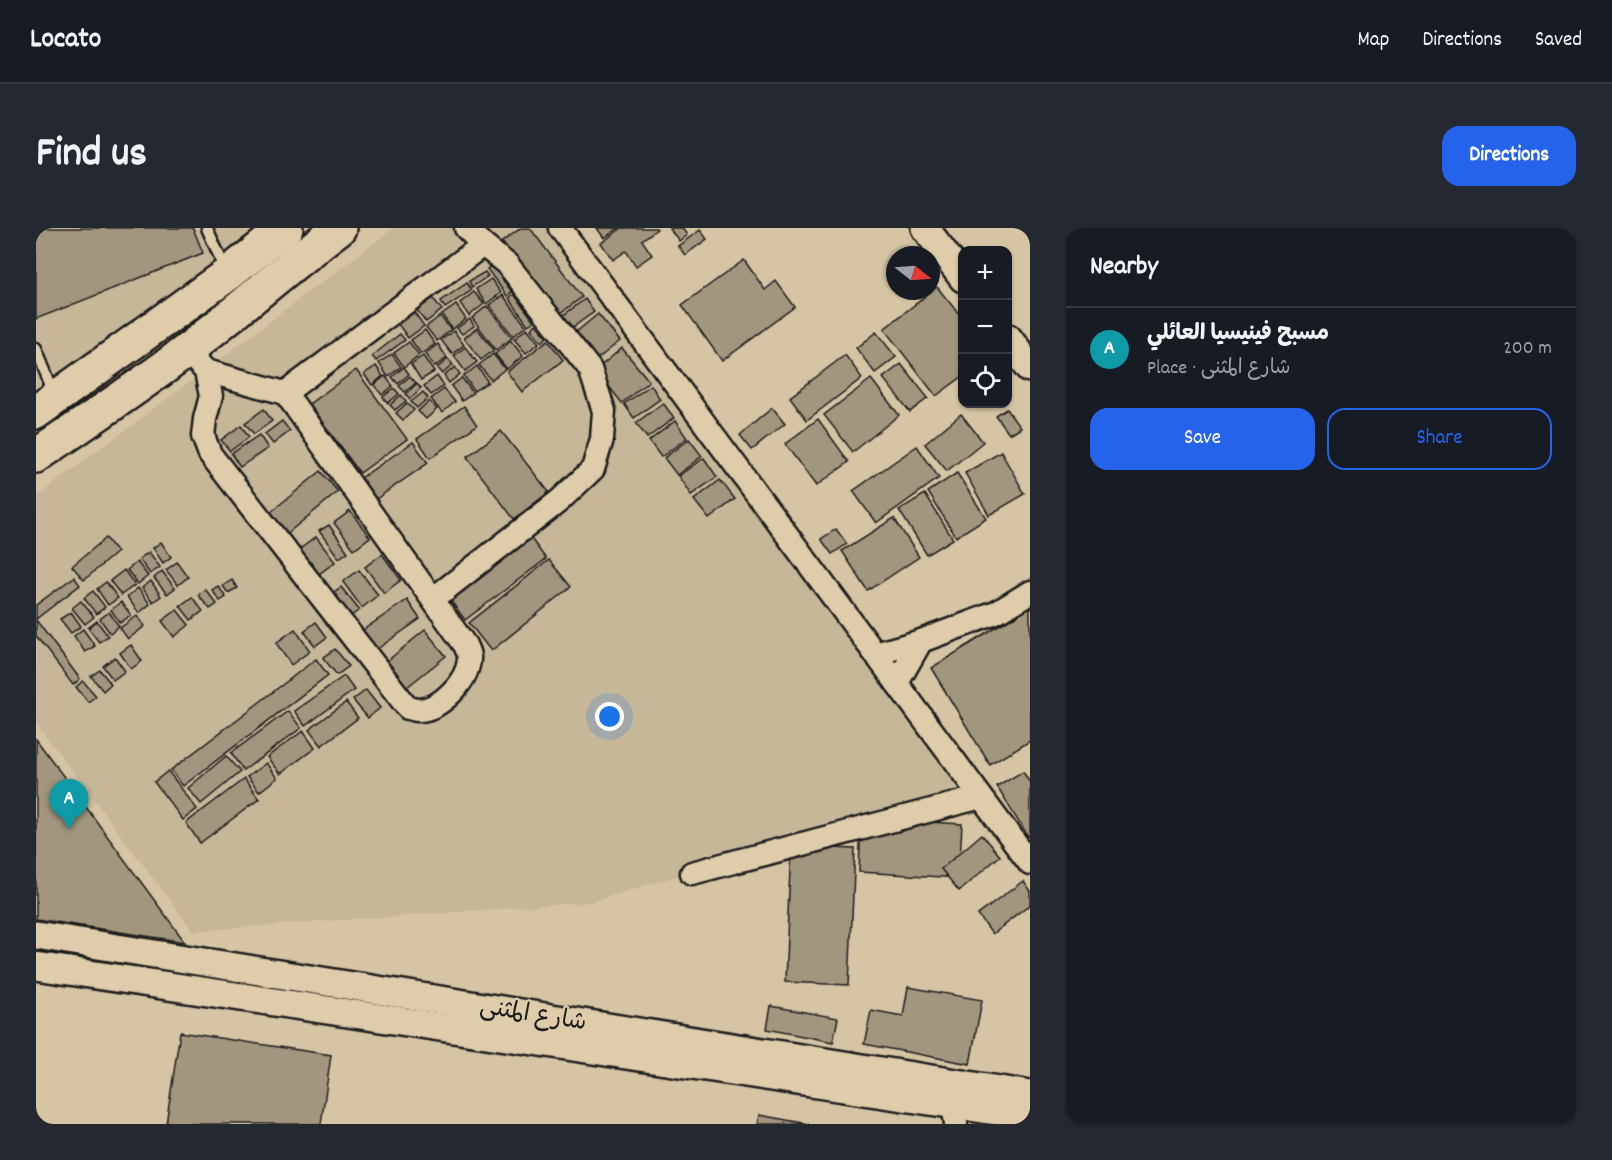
<!DOCTYPE html>
<meta charset="utf-8">
<style>
body{margin:0;font-family:Dekko,"Playpen Sans Arabic",sans-serif;background:#242831;color:#f1f3f6}
.controls{position:absolute;right:18px;top:18px;display:grid;overflow:hidden;border-radius:12px;box-shadow:0 2px 4px #0004}
.controls button{width:54px;height:54px;display:grid;place-items:center;padding:0;border:0;border-bottom:2px solid #363941;background:#171b24;color:#f1f3f6;font:30px sans-serif}
.compass{position:absolute;left:850px;top:18px;width:54px;height:54px;border-radius:50%;background:#171b24;box-shadow:0 2px 4px #0004;rotate:107deg}
.you{position:absolute;left:574px;top:489px;width:21px;height:21px;margin:-15px;border:4px solid #fff;border-radius:50%;background:#1a73e8;box-shadow:0 0 0 9px #1a73e833}
.badge{display:grid;place-items:center;width:39px;height:39px;border-radius:50%;background:#2563eb;color:#fff;font-size:20px;font-weight:700}
.pin{position:absolute;translate:-50% -50px;filter:drop-shadow(0 2px 3px #0008)}
.pin::after{content:'';position:absolute;top:32px;width:21px;height:18px;background:inherit;clip-path:polygon(0 0,100% 0,50% 100%)}
.list{margin:0;padding:0;list-style:none}
h2{display:flex;justify-content:space-between;align-items:center;height:78px;margin:0;padding:0 24px;font-size:26px}
h2 small{font-size:20px;font-weight:400;color:#9ea1a6}
.list li{display:grid;grid-template-columns:39px 1fr auto;gap:18px;align-items:center;box-sizing:border-box;height:84px;padding:0 24px;border-top:2px solid #363941}
.list b{display:block;font-size:22px;white-space:nowrap}
.list p{margin:0;font-size:20px;white-space:nowrap;color:#9ea1a6}
.list em{font-size:20px;font-style:normal;color:#9ea1a6}
.actions{display:flex;gap:12px;padding:18px 24px}
.actions a{flex:1;padding:14px 0;border:2px solid #2563eb;border-radius:18px;text-align:center;font-size:21px;color:#2563eb}
.actions .main{background:#2563eb;color:#fff}
.icon{flex:none;width:33px;height:33px;fill:none;stroke:currentColor;stroke-width:2;stroke-linecap:round;stroke-linejoin:round}
.map{position:relative;flex:none;width:994px;height:896px;overflow:hidden;border-radius:18px}
header{display:flex;align-items:center;gap:36px;box-sizing:border-box;height:84px;padding:0 30px;background:#171b24;border-bottom:2px solid #363941}
header strong{font-size:28px}
nav{display:flex;gap:33px;margin-inline-start:auto;font-size:21px}
.intro{display:flex;align-items:center;justify-content:space-between;box-sizing:border-box;height:144px;padding:0 36px}
h1{margin:0;font-size:42px}
.button{padding:15px 27px;border-radius:18px;background:#2563eb;color:#fff;font-size:21px;font-weight:700}
main{display:flex;gap:36px;padding:0 36px}
aside{flex:1;background:#171b24;border-radius:18px;box-shadow:0 2px 4px #0004}
.map>svg:first-child{display:block}
.built{fill:#c6b799}
.building{fill:#a2967f;stroke:#1c1c1c;stroke-width:1.5}
.lines{fill:none;stroke-linecap:round;stroke-linejoin:round}
.service-casing{stroke:#1c1c1c;stroke-width:15}
.minor-casing{stroke:#1c1c1c;stroke-width:27}
.tertiary-casing{stroke:#1c1c1c;stroke-width:32}
.primary-casing{stroke:#1c1c1c;stroke-width:38}
.service{stroke:#deccaa;stroke-width:10}
.minor{stroke:#deccaa;stroke-width:22}
.tertiary{stroke:#deccaa;stroke-width:27}
.primary{stroke:#deccaa;stroke-width:33}
.labels{text-anchor:middle;dominant-baseline:central;stroke-width:4.5;stroke-linejoin:round;paint-order:stroke}
.street-label{font-size:24px;fill:#1c1c1c;stroke:#deccaa}
</style>
<header>
<strong>Locato</strong>
<nav><a>Map</a><a>Directions</a><a>Saved</a></nav>
</header>
<div class="intro"><h1>Find us</h1><a class="button">Directions</a></div>
<main>
<div class="map">
<svg width="994" height="896" viewBox="0 0 994 896">
<rect width="100%" height="100%" fill="#d6c5a4"/>
<filter id="ink" filterUnits="userSpaceOnUse"><feTurbulence type="fractalNoise" baseFrequency=".0167" numOctaves="2"/><feDisplacementMap in="SourceGraphic" scale="12" xChannelSelector="R" yChannelSelector="G"/><feConvolveMatrix kernelMatrix="1 2 1 2 8 2 1 2 1" color-interpolation-filters="sRGB"/></filter>
<g filter="url(#ink)">
<!-- built -->
<g class="built">
<polygon points="0,0 250,0 0,184"/>
<polygon points="358,0 507,0 923,562 555,674 157,703 0,495 0,269"/>
</g>
<!-- building -->
<g class="building">
<polygon points="0,0 157,0 167,25 0,91"/>
<polygon points="485,0 494,0 546,69 521,88 466,14"/>
<polygon points="561,0 583,0 568,10"/>
<polygon points="586,0 620,0 621,1 606,12 616,27 600,38 590,23 577,32 565,15"/>
<polygon points="633,0 646,0 651,7 643,13"/>
<polygon points="664,2 671,11 649,27 642,18"/>
<polygon points="708,32 729,62 740,53 759,79 686,133 646,77"/>
<polygon points="456,37 476,64 471,68 451,41"/>
<polygon points="449,44 452,48 436,59 433,53"/>
<polygon points="455,51 465,65 450,76 440,61"/>
<polygon points="431,55 436,62 409,80 405,73"/>
<polygon points="901,59 927,91 927,148 900,168 848,101"/>
<polygon points="438,64 448,76 433,88 424,75"/>
<polygon points="478,66 498,93 492,97 473,70"/>
<polygon points="467,67 490,98 477,108 453,77"/>
<polygon points="397,70 406,82 390,94 381,82"/>
<polygon points="549,71 558,84 530,104 521,92"/>
<polygon points="420,77 430,91 416,101 406,87"/>
<polygon points="451,78 476,110 460,122 436,90"/>
<polygon points="378,84 388,98 372,110 362,96"/>
<polygon points="562,86 584,113 560,132 539,105"/>
<polygon points="404,88 415,102 401,113 390,99"/>
<polygon points="434,91 438,98 426,106 421,100"/>
<polygon points="500,96 511,109 506,114 495,101"/>
<polygon points="441,100 458,122 445,132 428,110"/>
<polygon points="491,100 503,115 490,125 478,111"/>
<polygon points="389,102 399,116 385,126 375,112"/>
<polygon points="418,103 428,117 416,126 405,112"/>
<polygon points="840,104 860,129 839,145 820,120"/>
<polygon points="364,106 369,112 340,133 336,128"/>
<polygon points="512,112 527,132 486,164 471,144"/>
<polygon points="475,113 487,128 471,141 459,126"/>
<polygon points="373,114 383,127 368,139 358,125"/>
<polygon points="402,116 411,130 398,139 389,126"/>
<polygon points="429,119 441,134 429,143 418,128"/>
<polygon points="586,120 613,153 586,175 560,142"/>
<polygon points="356,126 365,139 352,149 343,135"/>
<polygon points="457,126 469,141 455,152 443,137"/>
<polygon points="809,127 826,150 771,192 754,169"/>
<polygon points="387,128 398,144 385,152 375,136"/>
<polygon points="412,131 417,137 406,146 401,140"/>
<polygon points="865,136 892,170 874,184 847,150"/>
<polygon points="340,138 347,148 336,157 328,146"/>
<polygon points="441,138 452,154 438,163 428,148"/>
<polygon points="368,139 373,146 362,156 356,149"/>
<polygon points="419,139 424,146 413,155 408,148"/>
<polygon points="320,142 371,211 324,245 273,176"/>
<polygon points="349,148 357,158 346,167 338,157"/>
<polygon points="374,148 380,155 369,164 363,158"/>
<polygon points="401,148 408,158 395,167 388,158"/>
<polygon points="426,150 437,165 426,173 415,158"/>
<polygon points="835,151 863,187 817,224 788,187"/>
<polygon points="381,155 385,160 374,171 370,166"/>
<polygon points="615,157 624,171 598,190 588,176"/>
<polygon points="358,160 363,166 352,175 347,169"/>
<polygon points="408,161 419,174 406,185 395,171"/>
<polygon points="387,164 392,170 381,180 375,174"/>
<polygon points="365,167 370,173 359,182 354,177"/>
<polygon points="393,173 401,181 390,191 382,183"/>
<polygon points="371,175 378,182 367,192 360,185"/>
<polygon points="627,175 638,190 611,210 600,195"/>
<polygon points="428,178 441,197 394,230 381,211"/>
<polygon points="736,180 749,196 716,222 704,207"/>
<polygon points="228,181 236,193 218,206 209,195"/>
<polygon points="971,181 984,199 973,206 960,188"/>
<polygon points="925,186 947,214 911,243 889,216"/>
<polygon points="782,191 813,234 780,258 749,216"/>
<polygon points="246,193 254,203 237,216 229,206"/>
<polygon points="639,193 651,210 625,229 613,213"/>
<polygon points="205,197 213,209 194,223 185,212"/>
<polygon points="465,203 513,264 478,291 431,229"/>
<polygon points="223,207 232,220 204,239 195,226"/>
<polygon points="653,211 666,228 641,247 628,230"/>
<polygon points="377,214 392,235 340,271 325,250"/>
<polygon points="881,218 903,250 840,295 817,263"/>
<polygon points="965,224 989,266 953,287 929,245"/>
<polygon points="668,230 681,249 655,267 642,248"/>
<polygon points="285,243 302,264 248,308 231,287"/>
<polygon points="921,245 950,290 920,309 892,264"/>
<polygon points="684,252 699,271 673,291 658,272"/>
<polygon points="889,266 917,311 891,327 863,282"/>
<polygon points="314,283 334,309 318,321 298,295"/>
<polygon points="858,290 883,329 832,363 806,323"/>
<polygon points="293,297 312,324 303,330 283,303"/>
<polygon points="800,301 811,316 796,326 785,311"/>
<polygon points="493,308 510,331 429,392 412,369"/>
<polygon points="280,309 299,334 283,346 264,321"/>
<polygon points="70,310 81,324 48,352 36,338"/>
<polygon points="125,314 135,329 127,335 117,320"/>
<polygon points="113,324 124,339 114,346 103,331"/>
<polygon points="346,326 365,352 348,365 329,339"/>
<polygon points="513,332 535,359 455,423 433,395"/>
<polygon points="101,334 112,348 102,356 91,342"/>
<polygon points="141,334 152,349 142,357 130,342"/>
<polygon points="88,342 99,357 85,367 74,353"/>
<polygon points="323,342 342,367 326,380 307,354"/>
<polygon points="126,343 139,360 131,366 118,350"/>
<polygon points="38,349 44,357 0,391 0,377"/>
<polygon points="196,352 201,360 192,365 187,358"/>
<polygon points="115,353 125,368 117,374 106,360"/>
<polygon points="70,354 82,370 72,377 61,361"/>
<polygon points="182,358 190,369 184,373 176,362"/>
<polygon points="305,359 323,382 313,390 294,367"/>
<polygon points="102,360 114,376 103,385 91,369"/>
<polygon points="169,361 181,376 174,381 162,367"/>
<polygon points="57,363 69,379 60,386 48,370"/>
<polygon points="156,369 167,383 155,392 144,378"/>
<polygon points="371,372 384,391 337,424 324,404"/>
<polygon points="45,373 58,389 49,396 36,380"/>
<polygon points="85,374 95,387 84,395 75,382"/>
<polygon points="994,379 994,512 954,537 895,440"/>
<polygon points="141,382 153,397 138,409 126,393"/>
<polygon points="35,384 45,398 35,405 24,391"/>
<polygon points="73,384 83,398 74,405 64,391"/>
<polygon points="101,388 109,398 92,411 84,400"/>
<polygon points="0,392 44,451 37,457 0,408"/>
<polygon points="61,393 72,408 63,414 52,400"/>
<polygon points="280,394 291,409 279,418 268,403"/>
<polygon points="47,401 59,418 49,424 38,408"/>
<polygon points="259,401 274,423 255,437 240,415"/>
<polygon points="389,402 410,428 371,459 351,433"/>
<polygon points="95,417 106,433 95,441 84,425"/>
<polygon points="299,421 313,438 301,447 287,430"/>
<polygon points="79,429 89,443 77,452 67,438"/>
<polygon points="280,431 292,447 147,558 135,542"/>
<polygon points="64,442 75,456 67,463 55,448"/>
<polygon points="308,448 318,462 269,498 258,483"/>
<polygon points="47,453 60,468 52,474 40,459"/>
<polygon points="330,462 344,480 332,490 317,472"/>
<polygon points="310,474 322,490 285,518 273,502"/>
<polygon points="252,483 265,500 207,543 195,525"/>
<polygon points="267,503 279,520 244,546 231,529"/>
<polygon points="0,511 149,714 0,691"/>
<polygon points="190,528 204,544 165,576 152,560"/>
<polygon points="230,535 241,550 223,564 211,549"/>
<polygon points="132,543 161,581 147,592 118,554"/>
<polygon points="987,543 994,554 994,608 992,609 961,559"/>
<polygon points="208,551 223,571 164,615 150,595"/>
<polygon points="825,590 926,596 923,650 823,644"/>
<polygon points="946,606 964,628 923,663 905,641"/>
<polygon points="755,618 819,621 813,757 749,754"/>
<polygon points="987,653 994,663 994,677 956,706 942,687"/>
<polygon points="872,759 946,772 934,836 828,816 835,782 867,788"/>
<polygon points="735,778 802,790 797,814 731,801"/>
<polygon points="144,804 295,827 285,896 130,896"/>
<polygon points="723,887 773,896 721,896"/>
</g>
<g class="lines">
<!-- service casing -->
<g class="service-casing">
<g id="service">
<polyline points="171,0 190,43"/>
<polyline points="0,121 18,165"/>
</g>
</g>
<!-- minor casing -->
<g class="minor-casing">
<g id="minor">
<polyline points="524,0 994,635"/>
<path d="M150,123L170,143L249,165L258,177L429,417C431,422 434,427 433,431C432,453 404,482 382,482C380,482 373,480 372,480L174,226L167,208L169,191L175,168L170,143"/>
<polyline points="249,165 447,17"/>
<polyline points="397,371 523,273 557,241 566,211 568,183 554,141 472,37 447,17 430,0"/>
<polyline points="839,426 885,413 960,385 994,364"/>
<polyline points="861,455 885,413"/>
<polyline points="656,645 945,569"/>
<polyline points="917,876 920,896"/>
</g>
</g>
<!-- tertiary casing -->
<g class="tertiary-casing">
<g id="tertiary">
<polyline points="889,0 927,50"/>
<polyline points="972,110 994,140"/>
<polyline points="0,707 994,867"/>
<polyline points="0,738 994,888"/>
</g>
</g>
<!-- primary casing -->
<g class="primary-casing">
<g id="primary">
<polyline points="0,184 192,46 250,0"/>
<path d="M0,228C50,194 102,160 150,123C202,83 251,39 303,0"/>
</g>
</g>
<!-- service -->
<use href="#service" class="service"/>
<!-- minor -->
<use href="#minor" class="minor"/>
<!-- tertiary -->
<use href="#tertiary" class="tertiary"/>
<!-- primary -->
<use href="#primary" class="primary"/>
</g>
</g>
<g class="labels">
<!-- street labels -->
<g class="street-label">
<text transform="translate(497 788) rotate(9)">شارع المثنى</text>
</g>
</g>
</svg>
<div class="controls">
<button>+</button>
<button>−</button>
<button><svg class="icon" aria-label="locate" viewBox="0 0 24 24"><circle cx="12" cy="12" r="6"/><path d="M12 2v4M12 18v4M2 12h4M18 12h4"/></svg></button>
</div>
<svg class="compass" viewBox="-18 -18 36 36"><path d="M0-13l5 13h-10z" fill="#e53935"/><path d="M0 13l5-13h-10z" fill="#9ea1a6"/></svg>
<div class="you"></div>
<div class="pin badge" style="left:33px;top:601px;background:#0f9aa8">A</div>
</div>
<aside>
<h2>Nearby<small></small></h2>
<ul class="list">
<li><span class="badge" style="background:#0f9aa8">A</span><div><b>مسبح فينيسيا العائلي</b><p>Place · شارع المثنى</p></div><em>200 m</em></li>
</ul>
<div class="actions"><a class="main">Save</a><a>Share</a></div>
</aside>
</main>
